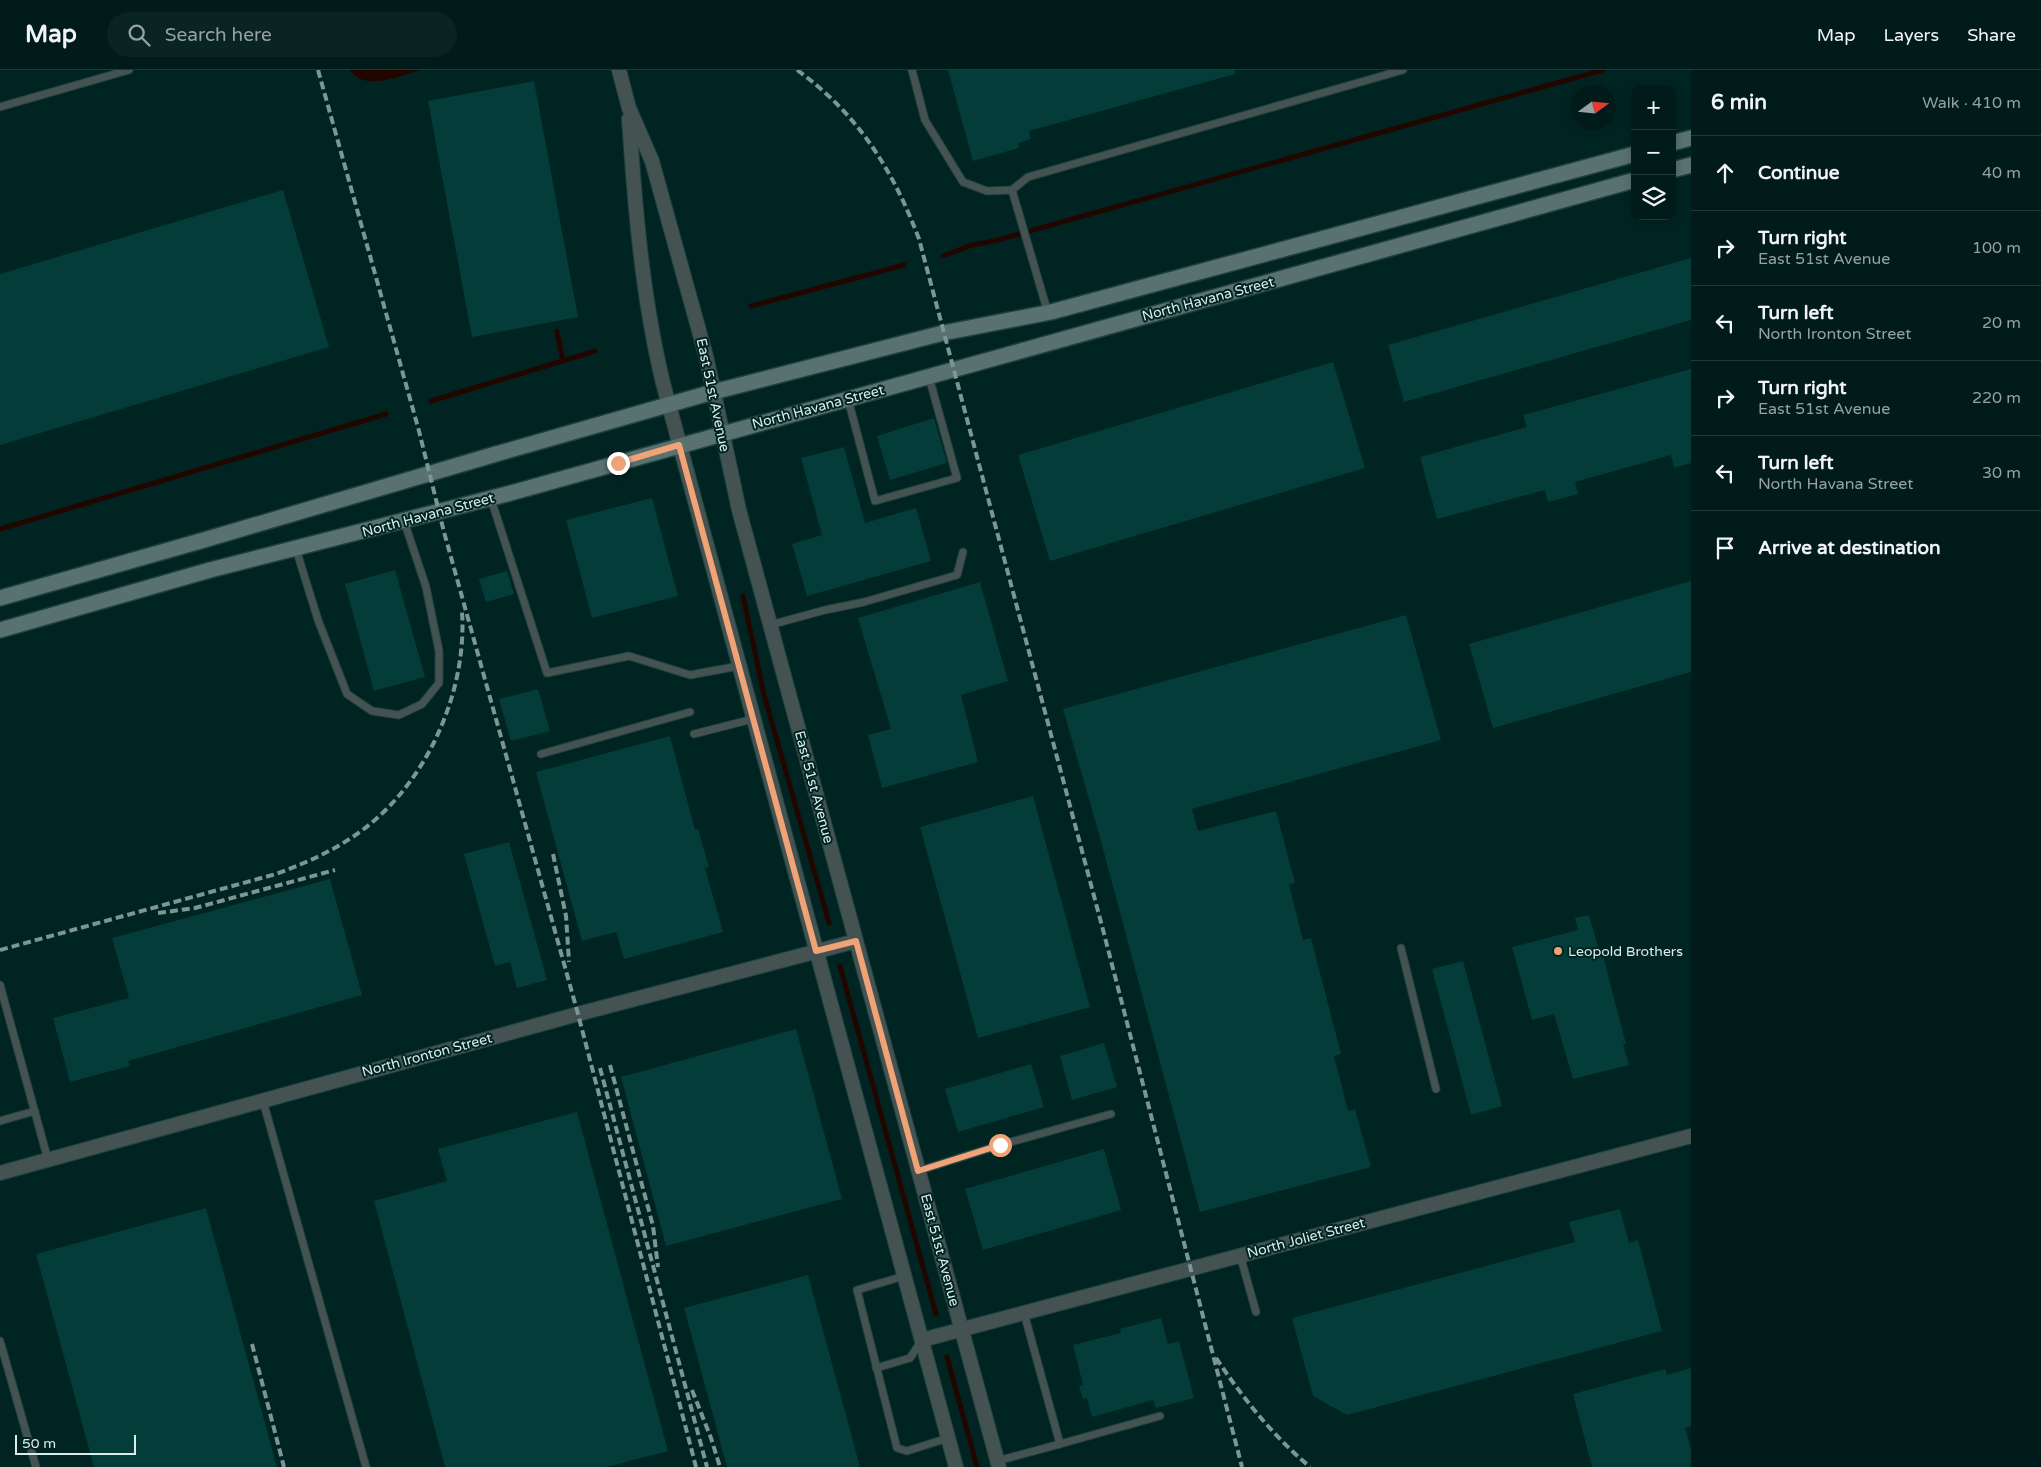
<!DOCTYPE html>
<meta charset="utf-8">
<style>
body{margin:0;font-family:"Varela Round",sans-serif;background:#0a2423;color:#f1f3f6}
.controls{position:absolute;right:15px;top:15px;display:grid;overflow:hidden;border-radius:10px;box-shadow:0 2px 8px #0003}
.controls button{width:45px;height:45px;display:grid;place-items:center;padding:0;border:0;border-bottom:1px solid #223939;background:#001b1a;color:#f1f3f6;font:25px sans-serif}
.compass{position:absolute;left:1571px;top:15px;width:45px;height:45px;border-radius:50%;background:#001b1a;box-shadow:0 2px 8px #0003;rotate:75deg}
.scale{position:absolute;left:15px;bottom:12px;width:121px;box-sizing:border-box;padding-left:5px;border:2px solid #d9edeb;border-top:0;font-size:14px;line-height:18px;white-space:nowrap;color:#d9edeb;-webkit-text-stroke:4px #002422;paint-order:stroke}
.stop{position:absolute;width:15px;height:15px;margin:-11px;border:4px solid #efa377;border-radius:50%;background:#fff}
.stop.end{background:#efa377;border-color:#fff;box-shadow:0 1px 5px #0008}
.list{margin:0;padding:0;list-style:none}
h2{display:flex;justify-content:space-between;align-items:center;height:65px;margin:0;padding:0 20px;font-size:21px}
h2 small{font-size:16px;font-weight:400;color:#95a1a2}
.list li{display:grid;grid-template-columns:32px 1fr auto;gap:15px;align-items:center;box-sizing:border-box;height:75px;padding:0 20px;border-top:1px solid #223939}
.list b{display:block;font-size:19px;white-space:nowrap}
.list p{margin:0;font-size:16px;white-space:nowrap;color:#95a1a2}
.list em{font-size:16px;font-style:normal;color:#95a1a2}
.icon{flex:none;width:28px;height:28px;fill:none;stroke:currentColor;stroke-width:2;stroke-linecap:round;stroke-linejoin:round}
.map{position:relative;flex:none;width:1691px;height:1397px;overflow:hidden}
header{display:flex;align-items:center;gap:30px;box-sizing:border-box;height:70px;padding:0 25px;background:#001b1a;border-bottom:1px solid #223939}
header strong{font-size:24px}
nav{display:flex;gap:28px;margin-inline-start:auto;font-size:18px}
.search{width:350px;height:45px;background:#0a2423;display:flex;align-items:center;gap:12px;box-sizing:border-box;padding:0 18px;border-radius:28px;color:#95a1a2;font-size:19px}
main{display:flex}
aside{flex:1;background:#001b1a}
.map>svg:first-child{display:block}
.water{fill:#210600}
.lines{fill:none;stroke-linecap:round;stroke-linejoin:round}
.stream{stroke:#210600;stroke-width:5}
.building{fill:#043c39}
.service-casing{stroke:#1e403e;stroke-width:9}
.minor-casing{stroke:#1e403e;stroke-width:16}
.secondary-casing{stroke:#1e403e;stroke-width:18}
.service{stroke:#445352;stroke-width:7}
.minor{stroke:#445352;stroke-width:14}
.secondary{stroke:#59716f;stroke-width:15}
.rail{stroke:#7b9694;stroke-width:4;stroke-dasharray:8 4;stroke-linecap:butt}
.route{stroke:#efa377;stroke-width:6}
.poi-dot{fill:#efa377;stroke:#002422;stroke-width:2}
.labels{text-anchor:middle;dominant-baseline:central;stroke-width:4;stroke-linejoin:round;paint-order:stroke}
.street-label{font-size:14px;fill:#d9edeb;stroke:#002422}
.poi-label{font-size:14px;fill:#d9edeb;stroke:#002422;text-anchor:start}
</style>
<header>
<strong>Map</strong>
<div class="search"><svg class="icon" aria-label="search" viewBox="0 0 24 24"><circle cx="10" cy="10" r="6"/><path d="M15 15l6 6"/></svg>Search here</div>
<nav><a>Map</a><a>Layers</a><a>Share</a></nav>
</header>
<main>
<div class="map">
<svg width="1691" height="1397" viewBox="0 0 1691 1397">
<rect width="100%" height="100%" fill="#002422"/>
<!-- water -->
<path class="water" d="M350,0H420C401,6 364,22 350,0Z"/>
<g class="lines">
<!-- stream -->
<g class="stream">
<polyline points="943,186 972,175 998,170 1603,0"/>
<polyline points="751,236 904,195"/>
<polyline points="557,261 563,291"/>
<polyline points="431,331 595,281"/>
<polyline points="0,459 386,344"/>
<polyline points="743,526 764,625 829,853"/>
<polyline points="840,896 936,1244"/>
<polyline points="947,1287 977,1397"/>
</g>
</g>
<!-- building -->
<g class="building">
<polygon points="948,0 1235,0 1235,4 1029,61 1031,69 1018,73 1019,78 973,91"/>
<polygon points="534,11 578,247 472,267 428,31"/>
<polygon points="283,120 329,277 0,375 0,204"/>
<polygon points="1691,188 1691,250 1404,332 1388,275"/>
<polygon points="1333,292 1365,398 1050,491 1018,385"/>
<polygon points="1691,299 1691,393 1674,398 1671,385 1575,412 1578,424 1548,432 1545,420 1437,449 1420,387 1527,357 1523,345"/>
<polygon points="934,348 947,393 890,410 877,366"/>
<polygon points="844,377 865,453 916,438 931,491 807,526 792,474 822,465 801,388"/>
<polygon points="652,428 678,526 592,548 566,450"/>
<polygon points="395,500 425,607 374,621 345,514"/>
<polygon points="507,501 514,524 486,532 479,509"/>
<polygon points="1691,511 1691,602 1493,658 1469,574"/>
<polygon points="980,512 1008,611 961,625 978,692 882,718 868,665 891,659 858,548"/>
<polygon points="1406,545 1441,670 1192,739 1198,761 1276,741 1295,813 1289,814 1303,870 1311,868 1341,984 1334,986 1348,1041 1355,1039 1371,1097 1200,1142 1099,764 1063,639"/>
<polygon points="538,619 550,661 511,671 499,629"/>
<polygon points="670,666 695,760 698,759 709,797 705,798 723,862 624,889 616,862 582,871 536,702"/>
<polygon points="1033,726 1090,937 978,968 920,757"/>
<polygon points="509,772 547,910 517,918 510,892 495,896 464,784"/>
<polygon points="330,809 362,925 128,991 130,996 70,1012 53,948 129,928 112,868"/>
<polygon points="1589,845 1601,887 1603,886 1626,974 1623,974 1629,995 1573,1009 1554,944 1532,950 1512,877 1578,860 1575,848"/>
<polygon points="1463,891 1502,1036 1471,1045 1432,899"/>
<polygon points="796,959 842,1129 666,1176 621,1007"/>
<polygon points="1104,973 1117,1017 1072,1030 1060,986"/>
<polygon points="1031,994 1044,1037 958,1062 945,1019"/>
<polygon points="577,1042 668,1381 607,1397 445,1397 374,1131 447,1111 438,1079"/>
<polygon points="1104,1079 1121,1140 983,1180 965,1119"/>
<polygon points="206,1138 277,1397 94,1397 36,1184"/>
<polygon points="1620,1139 1629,1173 1638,1170 1662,1261 1347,1345 1313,1326 1292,1248 1575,1172 1569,1152"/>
<polygon points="808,1205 860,1397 727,1397 684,1238"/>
<polygon points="1161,1248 1168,1274 1179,1271 1194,1328 1156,1338 1153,1330 1092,1347 1087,1328 1083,1329 1079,1316 1083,1315 1073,1275 1121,1263 1120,1259"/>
<polygon points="1691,1298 1691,1356 1685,1358 1691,1379 1691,1397 1592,1397 1573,1324 1665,1299 1667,1305"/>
</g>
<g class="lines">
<!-- service casing -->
<g class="service-casing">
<g id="service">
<polyline points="912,0 925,50 963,112 987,121 1012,120 1048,243"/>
<polyline points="0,37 129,0"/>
<polyline points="1012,120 1028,107 1403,0"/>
<polyline points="848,329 875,431 957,408 929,307"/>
<polyline points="491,429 547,603 629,586 690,605 739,596"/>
<polyline points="296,479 318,550 347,624 372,641 399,645 422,634 439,613 439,581 426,517 404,451"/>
<polyline points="770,555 825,540 864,532 957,505 963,482"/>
<polyline points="694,664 753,649"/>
<polyline points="541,684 690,642"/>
<polyline points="1401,878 1436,1019"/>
<polyline points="0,915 48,1090"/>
<polyline points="263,1031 366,1397"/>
<polyline points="0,1051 35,1041"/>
<polyline points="918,1101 1000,1075 1111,1044"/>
<polyline points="1240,1185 1256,1242"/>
<polyline points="904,1206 857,1220 897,1378 907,1381 948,1368"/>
<polyline points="1024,1243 1060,1374 1160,1346"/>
<polyline points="0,1271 36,1397"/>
<polyline points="876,1298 910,1288 922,1270"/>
<polyline points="997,1391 1060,1374"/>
</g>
</g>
<!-- minor casing -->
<g class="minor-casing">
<g id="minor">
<polyline points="619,0 629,38 652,91 706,286 739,440 999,1397"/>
<path d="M629,49C635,137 642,226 663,313L956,1397"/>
<polyline points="0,1103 578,944 856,871"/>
<polyline points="922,1270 1691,1066"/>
</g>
</g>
<!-- secondary casing -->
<g class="secondary-casing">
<g id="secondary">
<polyline points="1672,73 1691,68"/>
<polyline points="1672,100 1691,95"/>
<polyline points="0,528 204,470 496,384 713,322 943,263 1051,242 1635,84"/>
<polyline points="0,560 210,500 507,424 1635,110"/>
</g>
</g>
<!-- service -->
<use href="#service" class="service"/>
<!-- minor -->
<use href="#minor" class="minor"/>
<!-- secondary -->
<use href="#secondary" class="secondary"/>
<!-- rail -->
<g class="rail">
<polyline points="318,0 419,361 444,462 578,944 696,1397"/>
<path d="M797,0C858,44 893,100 919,169L1102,856L1242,1397"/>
<polyline points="553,784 566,846 569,892"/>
<polyline points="158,843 195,838 335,800"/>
<path d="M0,880L276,804C312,791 348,774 376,749C432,700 467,616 462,542"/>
<polyline points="610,995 653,1156 658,1197"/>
<polyline points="600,998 707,1397"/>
<polyline points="252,1274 284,1397"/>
<path d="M1216,1288C1243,1328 1272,1365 1310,1397"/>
<polyline points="692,1320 711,1368 720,1397"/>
</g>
</g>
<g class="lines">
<!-- route -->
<polyline class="route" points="618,393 679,375 816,881 856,871 918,1101 1000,1075"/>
</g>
<!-- markers -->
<circle class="poi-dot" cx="1558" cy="881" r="5"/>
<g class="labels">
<!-- street labels -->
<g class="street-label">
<text transform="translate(1208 229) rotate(-15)">North Havana Street</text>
<text transform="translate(713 325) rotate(78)">East 51st Avenue</text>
<text transform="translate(818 337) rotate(-15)">North Havana Street</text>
<text transform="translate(428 445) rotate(-15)">North Havana Street</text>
<text transform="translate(814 717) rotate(75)">East 51st Avenue</text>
<text transform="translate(427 985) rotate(-15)">North Ironton Street</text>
<text transform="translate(1306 1168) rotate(-15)">North Joliet Street</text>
<text transform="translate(940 1180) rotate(75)">East 51st Avenue</text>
</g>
<!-- poi labels -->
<g class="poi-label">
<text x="1568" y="881">Leopold Brothers</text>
</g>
</g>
</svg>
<div class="controls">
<button>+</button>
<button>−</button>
<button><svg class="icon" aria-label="layers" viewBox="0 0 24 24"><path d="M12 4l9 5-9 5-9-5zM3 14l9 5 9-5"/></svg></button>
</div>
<svg class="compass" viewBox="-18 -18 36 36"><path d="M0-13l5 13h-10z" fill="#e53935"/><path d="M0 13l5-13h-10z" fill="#95a1a2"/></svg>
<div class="scale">50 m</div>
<div class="stop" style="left:1000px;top:1075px"></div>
<div class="stop end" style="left:618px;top:393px"></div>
</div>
<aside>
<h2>6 min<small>Walk · 410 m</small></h2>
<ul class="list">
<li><svg class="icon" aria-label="ahead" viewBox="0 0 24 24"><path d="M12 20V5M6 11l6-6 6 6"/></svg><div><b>Continue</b></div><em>40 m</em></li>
<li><svg class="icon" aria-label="right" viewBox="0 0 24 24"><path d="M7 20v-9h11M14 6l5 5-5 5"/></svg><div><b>Turn right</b><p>East 51st Avenue</p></div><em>100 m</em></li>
<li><svg class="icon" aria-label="left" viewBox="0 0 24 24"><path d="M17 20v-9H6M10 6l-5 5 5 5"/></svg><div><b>Turn left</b><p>North Ironton Street</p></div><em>20 m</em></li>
<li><svg class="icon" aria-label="right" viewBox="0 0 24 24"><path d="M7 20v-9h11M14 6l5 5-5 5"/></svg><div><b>Turn right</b><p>East 51st Avenue</p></div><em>220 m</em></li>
<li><svg class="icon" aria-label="left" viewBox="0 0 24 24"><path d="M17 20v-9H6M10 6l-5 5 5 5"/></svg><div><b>Turn left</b><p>North Havana Street</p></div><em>30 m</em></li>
<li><svg class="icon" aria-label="arrive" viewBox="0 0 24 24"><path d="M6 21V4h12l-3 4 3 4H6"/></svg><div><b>Arrive at destination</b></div></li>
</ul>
</aside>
</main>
